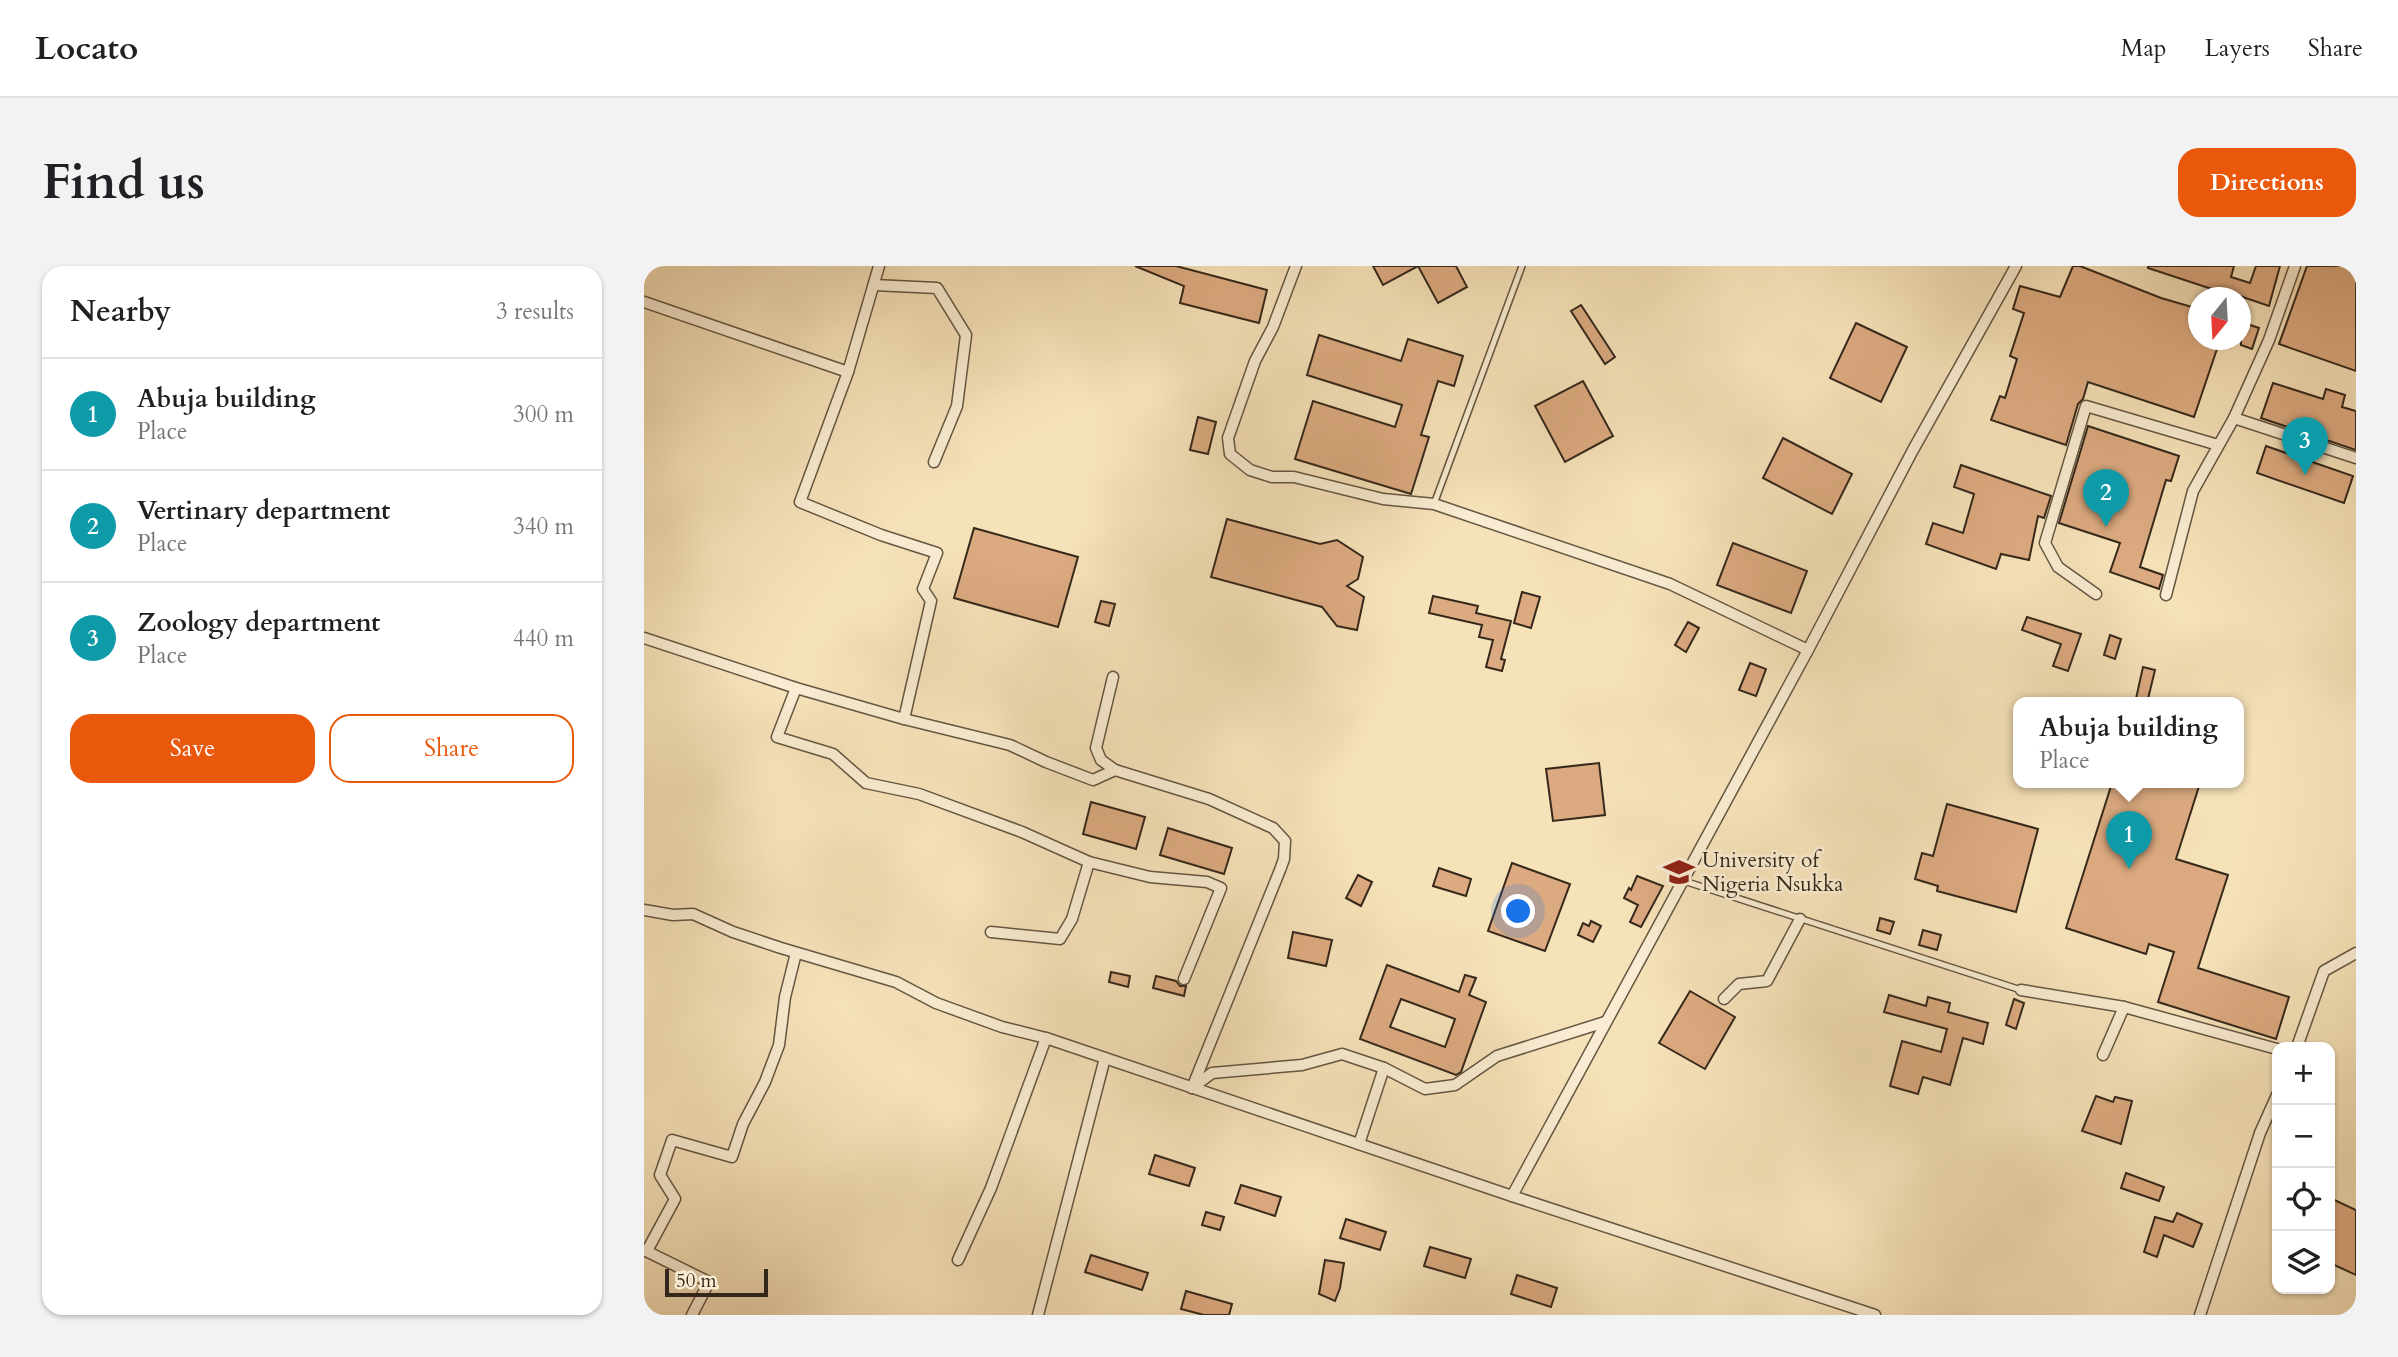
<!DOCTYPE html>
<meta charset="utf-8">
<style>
body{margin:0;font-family:Cardo,serif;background:#f2f2f2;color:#202124}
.controls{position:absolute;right:21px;bottom:21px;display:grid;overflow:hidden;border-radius:14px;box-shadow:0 2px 5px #0004}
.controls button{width:63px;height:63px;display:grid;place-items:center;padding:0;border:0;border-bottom:2px solid #e0e0e0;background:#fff;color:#202124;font:35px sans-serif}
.compass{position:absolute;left:1544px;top:21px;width:63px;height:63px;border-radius:50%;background:#fff;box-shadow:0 2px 5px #0004;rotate:198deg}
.scale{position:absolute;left:21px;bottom:18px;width:103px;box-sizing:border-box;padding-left:7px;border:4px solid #35281b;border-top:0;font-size:19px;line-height:24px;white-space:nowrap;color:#35281b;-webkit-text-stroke:5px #f9ecd2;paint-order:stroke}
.you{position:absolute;left:875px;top:646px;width:24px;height:24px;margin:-18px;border:5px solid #fff;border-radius:50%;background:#1a73e8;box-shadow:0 0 0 10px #1a73e833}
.badge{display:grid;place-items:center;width:46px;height:46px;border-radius:50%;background:#ea580c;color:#fff;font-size:23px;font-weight:700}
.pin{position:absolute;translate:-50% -58px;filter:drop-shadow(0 2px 4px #0008)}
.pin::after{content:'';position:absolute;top:37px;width:24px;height:21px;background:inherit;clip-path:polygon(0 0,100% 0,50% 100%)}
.popup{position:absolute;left:1369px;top:431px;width:231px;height:91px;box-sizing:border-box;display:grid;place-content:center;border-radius:14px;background:#fff;filter:drop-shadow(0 2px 5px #0005);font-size:23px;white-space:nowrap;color:#757577}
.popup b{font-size:26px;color:#202124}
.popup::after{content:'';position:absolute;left:50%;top:100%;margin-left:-14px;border:14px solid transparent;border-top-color:#fff}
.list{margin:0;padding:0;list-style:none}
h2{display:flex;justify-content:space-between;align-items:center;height:91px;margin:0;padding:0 28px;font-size:30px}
h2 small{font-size:23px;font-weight:400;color:#757577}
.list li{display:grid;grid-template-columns:46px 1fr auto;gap:21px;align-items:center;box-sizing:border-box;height:112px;padding:0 28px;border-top:2px solid #e0e0e0}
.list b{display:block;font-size:26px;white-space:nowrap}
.list p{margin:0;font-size:23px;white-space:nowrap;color:#757577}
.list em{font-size:23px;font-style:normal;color:#757577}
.actions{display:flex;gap:14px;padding:21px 28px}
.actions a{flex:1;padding:16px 0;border:2px solid #ea580c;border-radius:21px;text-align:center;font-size:24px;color:#ea580c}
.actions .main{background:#ea580c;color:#fff}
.icon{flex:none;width:38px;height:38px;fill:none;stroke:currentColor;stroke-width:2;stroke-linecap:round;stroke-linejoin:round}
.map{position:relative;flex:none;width:1712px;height:1049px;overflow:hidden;border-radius:21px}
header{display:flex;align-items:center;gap:42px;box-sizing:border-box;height:98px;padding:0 35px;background:#fff;border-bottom:2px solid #e0e0e0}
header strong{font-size:33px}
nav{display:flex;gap:38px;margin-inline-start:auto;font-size:24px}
.intro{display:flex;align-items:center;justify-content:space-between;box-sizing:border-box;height:168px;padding:0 42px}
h1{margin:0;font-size:49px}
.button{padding:18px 32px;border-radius:21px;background:#ea580c;color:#fff;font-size:24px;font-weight:700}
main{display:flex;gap:42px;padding:0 42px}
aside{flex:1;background:#fff;border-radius:21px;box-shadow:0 2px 5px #0004}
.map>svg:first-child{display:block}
.building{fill:#dcaa80;stroke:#35281b;stroke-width:2;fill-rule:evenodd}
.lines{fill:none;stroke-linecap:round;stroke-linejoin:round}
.service-casing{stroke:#655642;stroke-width:8}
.minor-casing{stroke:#655642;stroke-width:13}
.service{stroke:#f9ecd2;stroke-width:5}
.minor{stroke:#f9ecd2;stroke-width:10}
.labels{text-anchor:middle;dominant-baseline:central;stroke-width:5;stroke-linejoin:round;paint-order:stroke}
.poi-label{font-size:21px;fill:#35281b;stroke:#f9ecd2;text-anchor:start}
</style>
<header>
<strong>Locato</strong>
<nav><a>Map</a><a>Layers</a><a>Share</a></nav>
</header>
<div class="intro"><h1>Find us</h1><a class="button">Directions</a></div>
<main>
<aside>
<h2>Nearby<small>3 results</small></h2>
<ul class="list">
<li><span class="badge" style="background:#0f9aa8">1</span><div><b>Abuja building</b><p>Place</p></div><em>300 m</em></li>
<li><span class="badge" style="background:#0f9aa8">2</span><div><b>Vertinary department</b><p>Place</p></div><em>340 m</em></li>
<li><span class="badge" style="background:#0f9aa8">3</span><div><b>Zoology department</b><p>Place</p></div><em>440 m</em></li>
</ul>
<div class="actions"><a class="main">Save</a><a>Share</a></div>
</aside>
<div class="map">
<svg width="1712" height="1049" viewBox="0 0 1712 1049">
<rect width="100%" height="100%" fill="#f6e2b9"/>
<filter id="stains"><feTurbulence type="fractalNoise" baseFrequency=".00286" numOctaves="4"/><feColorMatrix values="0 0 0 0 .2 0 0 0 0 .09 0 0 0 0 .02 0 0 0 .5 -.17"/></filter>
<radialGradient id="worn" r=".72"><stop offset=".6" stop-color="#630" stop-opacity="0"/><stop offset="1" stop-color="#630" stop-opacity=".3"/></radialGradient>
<!-- building -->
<g class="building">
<polygon points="491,0 532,0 623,24 615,57 536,37 540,20"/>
<polygon points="729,0 812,0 823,21 794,37 774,0 739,19"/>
<polygon points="1429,0 1436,0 1517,32 1555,43 1555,74 1576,74 1550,151 1444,116 1439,133 1434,138 1422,179 1347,154 1356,130 1361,132 1373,93 1366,90 1380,47 1369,43 1376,20 1416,31"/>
<polygon points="1504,0 1590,0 1587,11 1606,17 1612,0 1636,0 1625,40 1584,26 1583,28 1504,2"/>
<polygon points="1663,0 1712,0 1712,105 1635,78"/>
<polygon points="937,39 971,91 961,98 927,45"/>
<polygon points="1597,56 1615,62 1608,83 1597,79"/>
<polygon points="1212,57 1263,81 1237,136 1186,112"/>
<polygon points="675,69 757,95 764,73 819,90 810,120 794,115 777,169 785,171 767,228 651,193 669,135 751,161 758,139 663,109"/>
<polygon points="939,115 969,170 921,196 891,140"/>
<polygon points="1629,117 1679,133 1682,123 1701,129 1698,141 1712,145 1712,184 1617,152"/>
<polygon points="554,151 572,156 564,188 546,184"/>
<polygon points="1444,160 1535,190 1527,215 1522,214 1496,301 1519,309 1515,323 1466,306 1476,277 1415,257"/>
<polygon points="1139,172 1208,208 1188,248 1119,212"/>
<polygon points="1622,180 1709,210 1700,237 1613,207"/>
<polygon points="1317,199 1407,230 1400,252 1394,250 1385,294 1357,288 1352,303 1282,278 1289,257 1319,267 1330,228 1310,221"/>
<polygon points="583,253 676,278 693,274 719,291 714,313 703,320 720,331 713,364 693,360 678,341 567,311"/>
<polygon points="330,262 434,291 414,361 310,332"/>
<polygon points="1089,277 1163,305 1147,347 1073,319"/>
<polygon points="878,326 896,331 887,362 870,357"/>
<polygon points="789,330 834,340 832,347 867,355 857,393 861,394 858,405 842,401 849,374 835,371 838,359 785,347"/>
<polygon points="457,335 471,338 465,360 451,356"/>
<polygon points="1383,351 1437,368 1424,405 1409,400 1417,378 1378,364"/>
<polygon points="1044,356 1055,362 1042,386 1031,379"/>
<polygon points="1466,369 1477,373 1471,393 1460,389"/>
<polygon points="1106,397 1122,403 1112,430 1095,424"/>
<polygon points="1499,401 1511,404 1503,437 1491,437"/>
<polygon points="955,497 961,549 909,555 902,503"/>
<polygon points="1468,517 1556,517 1532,593 1584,609 1554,702 1645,731 1632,773 1514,736 1530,686 1505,678 1502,688 1422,662"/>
<polygon points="447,536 501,551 492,583 439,568"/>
<polygon points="1303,538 1394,563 1372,646 1293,625 1294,620 1271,613 1278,587 1289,590"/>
<polygon points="524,562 588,582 580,608 516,589"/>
<polygon points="868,597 926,618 901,685 844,665"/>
<polygon points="795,602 827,613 822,630 789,620"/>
<polygon points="714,609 728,616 717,640 702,632"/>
<polygon points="993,610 1019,620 997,661 986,656 994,639 980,632 985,622 987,624"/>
<polygon points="1236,652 1250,656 1246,668 1233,664"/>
<polygon points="947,655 957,660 949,676 934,669 939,657 945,660"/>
<polygon points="1279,664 1297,669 1293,684 1275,679"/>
<polygon points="649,666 688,674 682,700 644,692"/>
<path d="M743,699L815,726L821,709L832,712L825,729L842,736L817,806L812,809L716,773ZM757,733L811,753L801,781L746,761Z"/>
<polygon points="467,706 486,710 484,721 465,716"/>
<polygon points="512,710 532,715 536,720 542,720 540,730 509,722"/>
<polygon points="1046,725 1091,751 1061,803 1015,777"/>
<polygon points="1245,729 1282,740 1284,731 1306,737 1304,746 1344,757 1339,778 1319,772 1306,819 1279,811 1274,828 1246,820 1258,775 1297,786 1303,763 1240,746"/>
<polygon points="1370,733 1380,737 1372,763 1362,759"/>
<polygon points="1452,830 1469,836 1471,831 1488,835 1477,878 1438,865"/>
<polygon points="511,889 551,902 545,920 505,908"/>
<polygon points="1482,907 1520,921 1515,935 1477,922"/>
<polygon points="597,919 637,931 631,950 591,937"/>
<polygon points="1686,932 1712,944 1712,1009 1686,997"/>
<polygon points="562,946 580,951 576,964 558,959"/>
<polygon points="1533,947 1558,958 1549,981 1520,969 1513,991 1500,986 1511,951 1529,956"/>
<polygon points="702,953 742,966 736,984 696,972"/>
<polygon points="786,981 827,993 821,1012 780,1000"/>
<polygon points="447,989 504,1007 498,1024 441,1006"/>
<polygon points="681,994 700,997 696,1022 691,1035 675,1028"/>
<polygon points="873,1009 913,1022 907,1041 867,1028"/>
<polygon points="542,1025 588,1038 585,1049 560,1049 537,1043"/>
</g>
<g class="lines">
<!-- service casing -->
<g class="service-casing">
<g id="service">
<polyline points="790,238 878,0"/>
<polyline points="1037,614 1377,724"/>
</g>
</g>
<!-- minor casing -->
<g class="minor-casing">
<g id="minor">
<polyline points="652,0 629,61 611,95 584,172 586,188 606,204 628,211 650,211 739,233 790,238 1026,318 1164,384"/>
<polyline points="230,19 293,22 322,69 313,140 290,196"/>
<polyline points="0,36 204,106 235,0"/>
<polyline points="204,106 156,236 237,269 293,287 279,323 287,335 260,453"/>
<polyline points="1590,152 1712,192"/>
<polyline points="1452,328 1414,301 1401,277 1442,140 1574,179"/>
<polyline points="1522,329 1549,225 1590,152 1625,74 1651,0"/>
<polyline points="0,372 152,422 260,453 366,479 402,496 449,514 471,504"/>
<polyline points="469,411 452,482 457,494 471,504 565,533 629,562 641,575 640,593 636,604 548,822"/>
<polyline points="152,422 133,471 189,488 222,517 275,528 378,566 445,596 506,611 563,616 577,622 540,713"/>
<polyline points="0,644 29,649 49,648 89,666 137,682 252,716 292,737 358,761 402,772 868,930 1231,1049"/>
<polyline points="347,666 416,673 428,653 445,596"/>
<polyline points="1377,724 1480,741 1459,789"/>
<polyline points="1080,733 1095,718 1123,715 1156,653"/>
<polyline points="1480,741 1633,783"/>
<polyline points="1653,781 1680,705 1712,687"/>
<polyline points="548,822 568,807 658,799 698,788 740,802"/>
<polyline points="715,878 740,802 781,823 811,819 853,790 961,756"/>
<polyline points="868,930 1164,384 1269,184 1372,0"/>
<polyline points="0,984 65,1016 48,1049"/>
<polyline points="3,985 31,933 16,909 28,874 88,891 99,858 121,816 135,779 141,731 152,687"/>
<polyline points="314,994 347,922 402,772"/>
<polyline points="394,1049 461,792"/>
<polyline points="1556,1049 1616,867 1633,829"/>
</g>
</g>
<!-- service -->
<use href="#service" class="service"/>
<!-- minor -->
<use href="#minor" class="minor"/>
</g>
<!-- icons -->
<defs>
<g id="university-bare" transform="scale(2.415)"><path d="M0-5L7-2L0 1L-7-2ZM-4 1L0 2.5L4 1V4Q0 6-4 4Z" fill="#8f2418" stroke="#f9ecd2" stroke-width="2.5" paint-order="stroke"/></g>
</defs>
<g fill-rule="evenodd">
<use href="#university-bare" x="1035" y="606"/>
</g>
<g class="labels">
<!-- poi labels -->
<g class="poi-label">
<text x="1058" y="594">University of<tspan x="1058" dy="24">Nigeria Nsukka</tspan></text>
</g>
</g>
<rect width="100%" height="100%" filter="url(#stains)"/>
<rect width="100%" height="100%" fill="url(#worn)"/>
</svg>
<div class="controls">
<button>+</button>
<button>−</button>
<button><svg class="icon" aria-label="locate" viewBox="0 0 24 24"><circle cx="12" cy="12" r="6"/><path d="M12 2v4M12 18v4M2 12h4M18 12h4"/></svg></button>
<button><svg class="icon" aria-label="layers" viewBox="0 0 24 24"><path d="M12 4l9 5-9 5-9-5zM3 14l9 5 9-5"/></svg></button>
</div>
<svg class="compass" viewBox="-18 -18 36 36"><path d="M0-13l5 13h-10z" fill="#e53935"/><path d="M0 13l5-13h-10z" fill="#757577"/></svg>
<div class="scale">50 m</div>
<div class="you"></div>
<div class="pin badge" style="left:1485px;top:603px;background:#0f9aa8">1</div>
<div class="popup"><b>Abuja building</b>Place</div>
<div class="pin badge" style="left:1462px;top:261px;background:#0f9aa8">2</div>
<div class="pin badge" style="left:1661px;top:209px;background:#0f9aa8">3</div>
</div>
</main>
